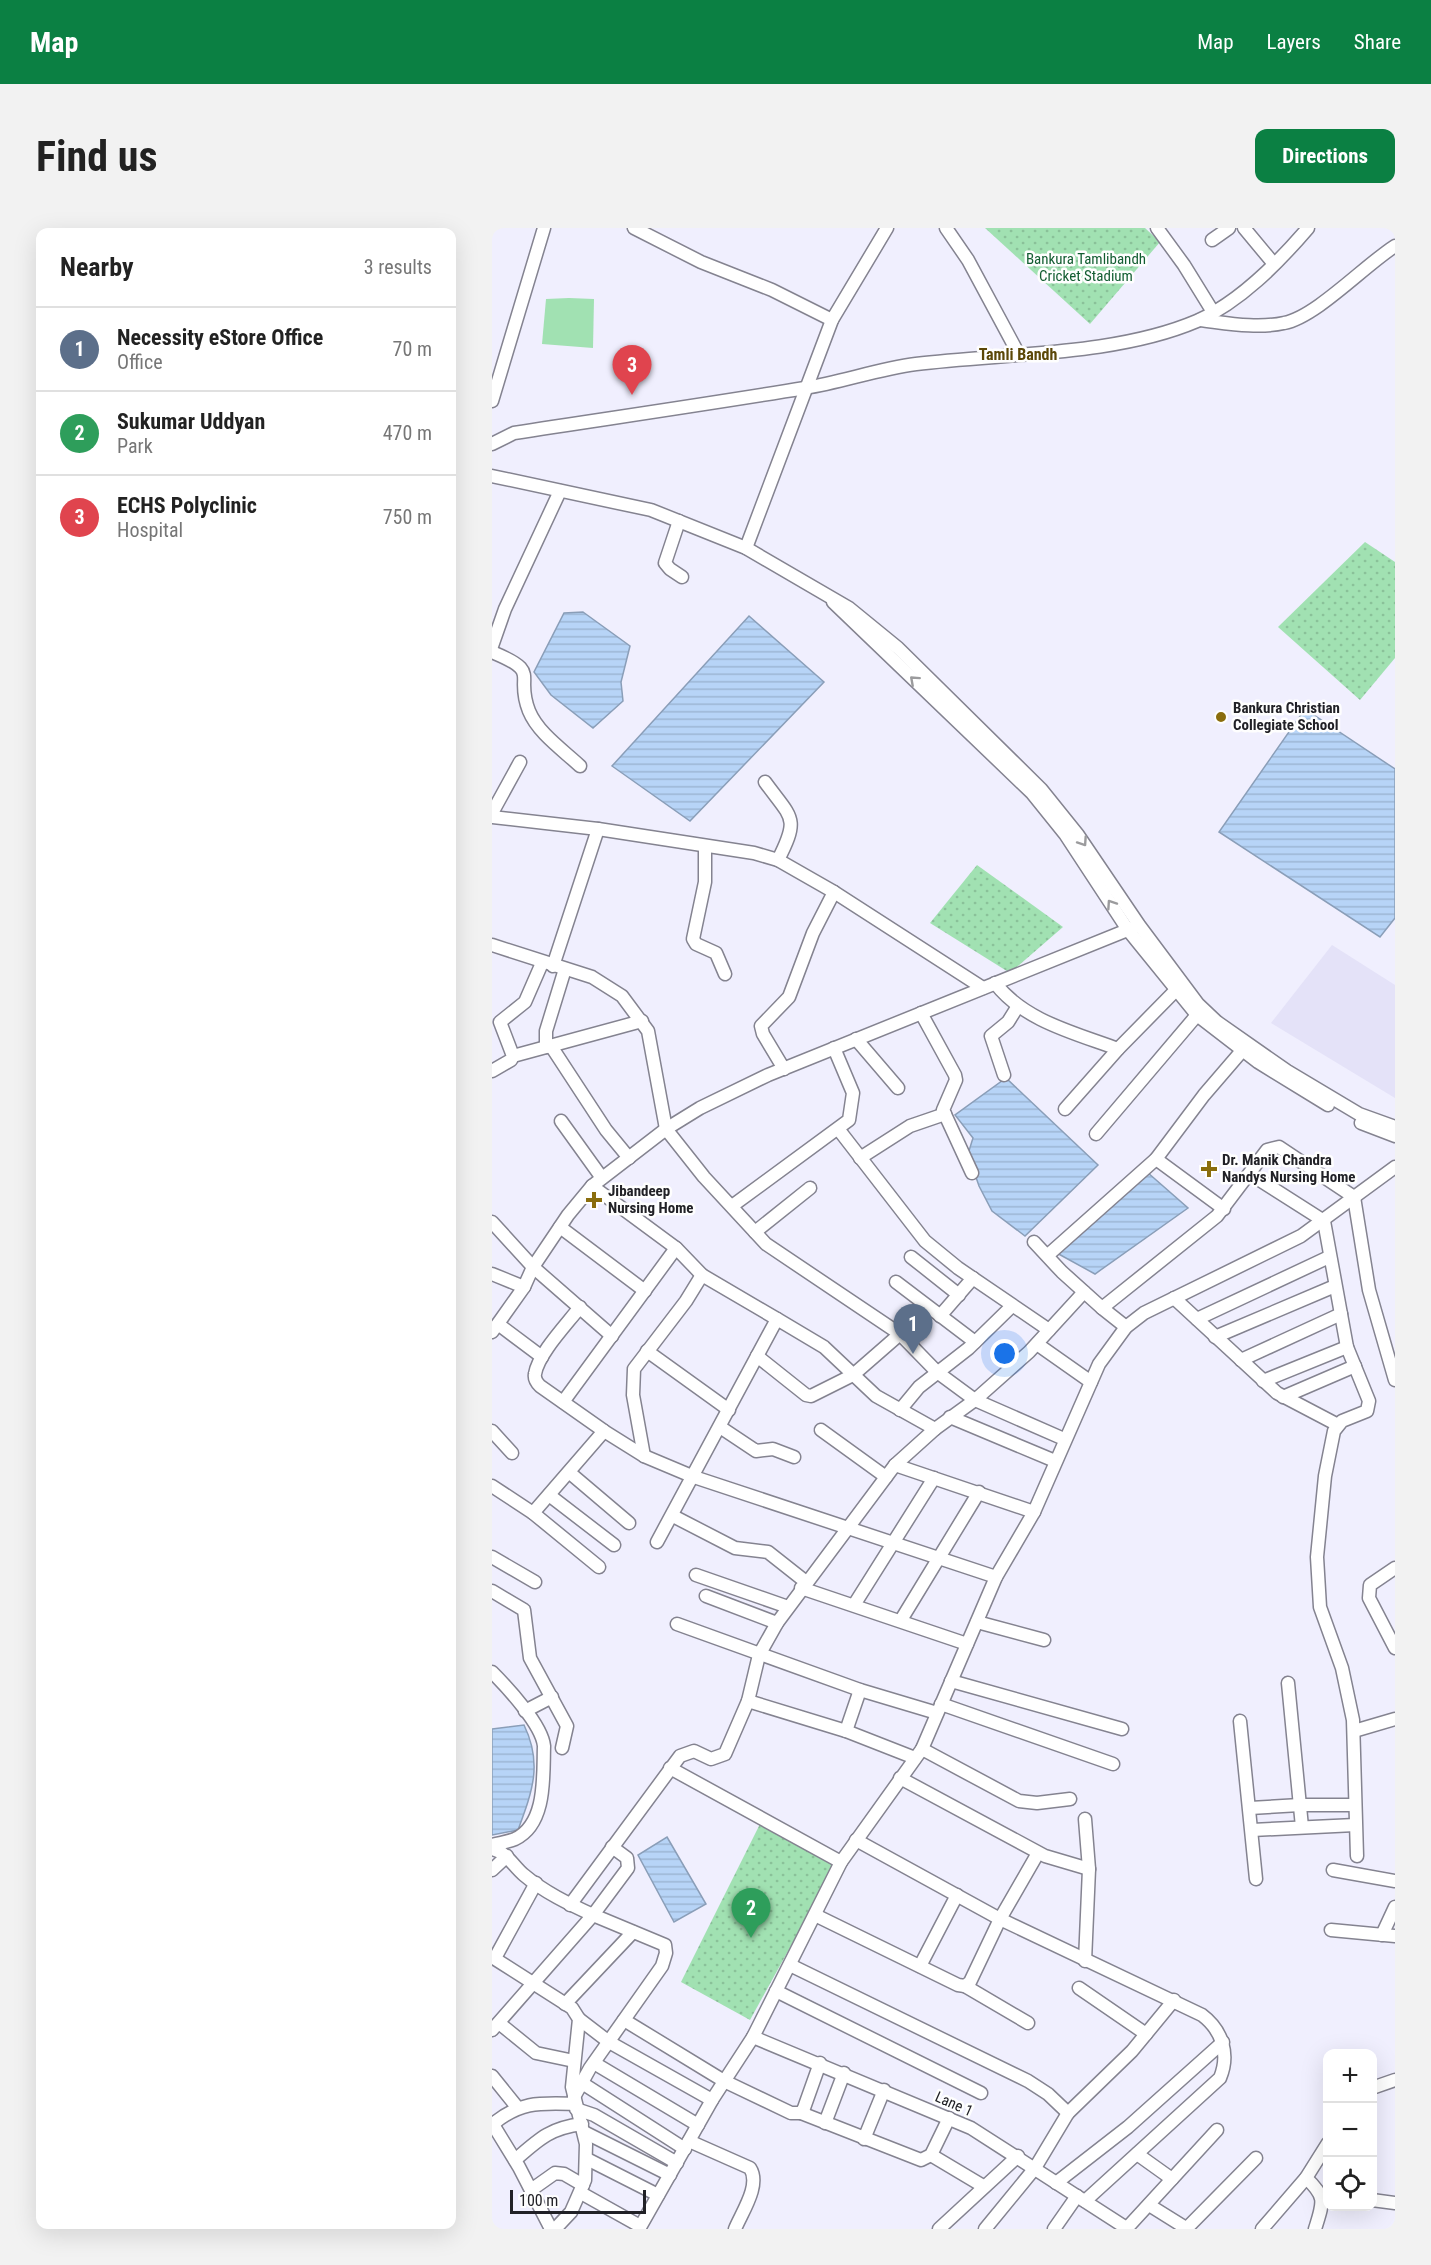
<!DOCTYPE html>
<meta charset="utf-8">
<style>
body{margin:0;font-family:"Roboto Condensed",sans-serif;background:#f2f2f2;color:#222}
.controls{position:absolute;right:18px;bottom:18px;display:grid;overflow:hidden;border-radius:12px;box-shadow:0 6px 24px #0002}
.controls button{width:54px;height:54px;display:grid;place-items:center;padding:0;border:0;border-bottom:2px solid #e0e0e0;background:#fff;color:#222;font:30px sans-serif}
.scale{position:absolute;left:18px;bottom:15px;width:136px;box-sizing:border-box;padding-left:6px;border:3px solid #212126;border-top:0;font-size:16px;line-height:21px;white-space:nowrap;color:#212126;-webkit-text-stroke:4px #fefefe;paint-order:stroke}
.you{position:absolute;left:513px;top:1126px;width:21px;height:21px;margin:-15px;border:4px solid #fff;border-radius:50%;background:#1a73e8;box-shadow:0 0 0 9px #1a73e833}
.badge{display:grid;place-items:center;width:39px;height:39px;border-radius:50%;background:#0b8043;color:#fff;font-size:20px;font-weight:700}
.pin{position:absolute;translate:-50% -50px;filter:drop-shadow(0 2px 3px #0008)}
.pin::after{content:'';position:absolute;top:32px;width:21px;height:18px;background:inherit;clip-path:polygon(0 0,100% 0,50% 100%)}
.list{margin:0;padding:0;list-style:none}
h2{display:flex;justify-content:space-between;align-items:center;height:78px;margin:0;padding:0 24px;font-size:26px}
h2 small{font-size:20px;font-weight:400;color:#767676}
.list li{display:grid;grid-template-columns:39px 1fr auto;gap:18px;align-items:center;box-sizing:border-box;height:84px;padding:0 24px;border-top:2px solid #e0e0e0}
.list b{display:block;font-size:22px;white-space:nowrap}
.list p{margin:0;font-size:20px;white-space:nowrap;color:#767676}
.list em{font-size:20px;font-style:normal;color:#767676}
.icon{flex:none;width:33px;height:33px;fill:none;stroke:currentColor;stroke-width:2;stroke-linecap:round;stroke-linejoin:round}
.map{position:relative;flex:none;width:903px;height:2001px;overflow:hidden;border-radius:12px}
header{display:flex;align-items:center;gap:36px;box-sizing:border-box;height:84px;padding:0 30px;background:#0b8043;color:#fff}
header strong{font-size:28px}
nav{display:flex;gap:33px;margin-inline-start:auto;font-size:21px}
.intro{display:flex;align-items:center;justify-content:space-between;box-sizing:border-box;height:144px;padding:0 36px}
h1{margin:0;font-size:42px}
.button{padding:15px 27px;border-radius:12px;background:#0b8043;color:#fff;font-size:21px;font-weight:700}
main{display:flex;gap:36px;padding:0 36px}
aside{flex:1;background:#fff;border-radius:12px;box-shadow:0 6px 24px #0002}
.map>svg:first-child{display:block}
.built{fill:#e4e2f8}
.green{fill:#a1e1b2}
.park{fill:url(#park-dots)}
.water{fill:url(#water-rules);stroke:#8a9eb8;stroke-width:1.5}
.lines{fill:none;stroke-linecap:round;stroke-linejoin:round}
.minor-casing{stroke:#848390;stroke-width:15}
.minor{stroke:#fff;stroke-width:12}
.oneway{stroke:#9b9b9d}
.poi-dot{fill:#8a6d0d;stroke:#fefefe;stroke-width:2}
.labels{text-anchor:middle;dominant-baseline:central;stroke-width:5;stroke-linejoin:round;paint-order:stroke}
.park-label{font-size:15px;fill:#125d31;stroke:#fefefe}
.poi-label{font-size:15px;font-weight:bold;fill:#212126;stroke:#fefefe;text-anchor:start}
.street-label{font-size:15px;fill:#212126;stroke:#fefefe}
.neighbourhood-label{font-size:16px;font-weight:bold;fill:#5b4707;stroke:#fefefe}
</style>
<header>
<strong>Map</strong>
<nav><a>Map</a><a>Layers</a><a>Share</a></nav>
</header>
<div class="intro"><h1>Find us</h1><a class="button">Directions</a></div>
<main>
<aside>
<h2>Nearby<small>3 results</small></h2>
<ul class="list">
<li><span class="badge" style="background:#5c6f8a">1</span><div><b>Necessity eStore Office</b><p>Office</p></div><em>70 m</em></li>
<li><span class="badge" style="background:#2e9e5b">2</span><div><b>Sukumar Uddyan</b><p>Park</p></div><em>470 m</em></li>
<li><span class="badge" style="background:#e0444e">3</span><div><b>ECHS Polyclinic</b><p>Hospital</p></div><em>750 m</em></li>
</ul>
</aside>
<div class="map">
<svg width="903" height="2001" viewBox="0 0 903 2001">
<defs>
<pattern id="park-dots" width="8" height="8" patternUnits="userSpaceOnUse" patternTransform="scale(1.5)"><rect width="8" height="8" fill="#a1e1b2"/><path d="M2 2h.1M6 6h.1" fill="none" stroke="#8ac199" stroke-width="1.8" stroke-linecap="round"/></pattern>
<pattern id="water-rules" width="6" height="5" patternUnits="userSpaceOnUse" patternTransform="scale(1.5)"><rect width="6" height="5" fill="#b7d4f7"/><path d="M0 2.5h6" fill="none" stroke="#9db6d4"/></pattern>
</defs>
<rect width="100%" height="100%" fill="#f0effe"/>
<!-- built -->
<polygon class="built" points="840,717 903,757 903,870 779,795"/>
<!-- green -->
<polygon class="green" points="77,70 102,71 101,120 50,116 54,71"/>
<!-- park -->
<g class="park">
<polygon points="493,0 653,0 668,14 598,96"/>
<polygon points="873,314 903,334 903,430 868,472 786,399"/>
<polygon points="485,637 571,699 518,745 438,695"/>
<polygon points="268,1596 344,1636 258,1792 189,1754"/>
</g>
<!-- water -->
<g class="water">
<polygon points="91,384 138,418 129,454 131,473 101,500 59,467 42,444 72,385"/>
<polygon points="257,388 332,454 198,593 120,538"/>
<polygon points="813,481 903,541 903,690 888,709 727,604"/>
<polygon points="514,850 606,937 533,1008 500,983 487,958 476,926 481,910 463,887"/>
<polygon points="655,944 696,980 603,1046 563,1024"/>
<path d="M32,1497C51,1536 40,1564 26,1602L0,1607V1501Z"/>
<polygon points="175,1609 214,1676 182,1694 146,1627"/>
</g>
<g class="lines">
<!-- minor casing -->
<g class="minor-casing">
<g id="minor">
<polyline points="142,0 209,34 280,62 340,92"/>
<polyline points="454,0 476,32 526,125"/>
<polyline points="665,0 692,37 721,84"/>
<polyline points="752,0 782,36"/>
<polyline points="720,12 737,0"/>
<path d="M708,92C734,95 765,101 792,95C824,89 873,37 903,18"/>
<polyline points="0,173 52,0"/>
<path d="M0,216L22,205C119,190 216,176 313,160C350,154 386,141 424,136C513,125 623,128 705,93C748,74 786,35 816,0"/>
<polyline points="0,248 159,282 254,320 357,380 406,420 549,561 586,607 647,697 706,776 725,794 795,843 867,886 903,899"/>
<polyline points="187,293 173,335 178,341 190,349"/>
<polyline points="254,320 340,92 395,0"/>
<polyline points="341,374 540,565 573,606 636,702 705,787 766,834 836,877"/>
<polyline points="0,418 13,381 68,263"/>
<path d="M0,424C51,445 22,446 37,483C46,505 71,522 88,538"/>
<path d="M273,554C300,591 308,589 286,632"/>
<polyline points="0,585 28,534"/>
<polyline points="0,589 106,601 262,625 286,632 342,664 491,760"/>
<polyline points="213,618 213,654 201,711 204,716 224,725 233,746"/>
<polyline points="0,717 100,749 130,768 156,803 174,901 212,949 274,1016 408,1106 445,1144 483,1172 572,1211"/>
<polyline points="61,738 106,601"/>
<path d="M503,755C532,793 583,805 626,821"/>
<polyline points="429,785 463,847 464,852 451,882 480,945"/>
<polyline points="364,811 406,860"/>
<polyline points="59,818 114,902 137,930"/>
<polyline points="54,819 54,803 73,741"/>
<polyline points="21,828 150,793"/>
<polyline points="292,841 271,806 269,798 297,769 321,705 342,664"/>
<polyline points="0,843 19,832 21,828 8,794 33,774 50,735"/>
<polyline points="512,847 499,808 516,794 526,778"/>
<polyline points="573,881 626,821 683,763"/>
<polyline points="69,893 110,950"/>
<polyline points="869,895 903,908"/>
<polyline points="347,902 433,1013 466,1040 557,1102"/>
<polyline points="604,906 705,787"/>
<polyline points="368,930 418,898 453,886"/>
<polyline points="664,931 732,981"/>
<polyline points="758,946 832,993 855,1119 877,1173 875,1183 850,1193 842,1203 833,1248 825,1329 828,1379 850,1440 861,1492 865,1628"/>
<polyline points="100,958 184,1020 210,1047 285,1091 165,1314"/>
<polyline points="240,978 357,892 361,865 342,820"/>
<polyline points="0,994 41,1039 120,1108"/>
<polyline points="68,999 153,1063"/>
<polyline points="263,1004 318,960"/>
<polyline points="542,1014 570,1044 610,1080"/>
<polyline points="556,1027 664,931 712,867 755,817"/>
<polyline points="419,1029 467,1067"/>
<polyline points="0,1046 32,1059"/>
<polyline points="404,1054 483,1114"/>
<polyline points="682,1070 785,1165 846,1197"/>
<path d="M88,1079C75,1096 46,1126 43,1146C42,1151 45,1155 48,1158L112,1203L152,1228L202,1249L504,1349"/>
<polyline points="448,1088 481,1050"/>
<polyline points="285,1091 332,1119 384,1168 443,1201"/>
<polyline points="705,1091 837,1029"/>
<polyline points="6,1096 50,1129"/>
<polyline points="634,1099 610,1080 725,988 775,922 787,919 862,969 877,1062 903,1152"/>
<polyline points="0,1104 32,1059 41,1039 76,987 100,958 174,901 208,880 276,847 643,699"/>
<polyline points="723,1109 843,1058"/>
<polyline points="545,1116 599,1154"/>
<polyline points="155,1123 237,1182"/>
<polyline points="265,1128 314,1167 319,1168 361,1147 408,1106"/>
<polyline points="749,1132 849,1086"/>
<polyline points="771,1153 855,1119"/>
<polyline points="791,1169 863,1138"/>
<polyline points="71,1174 184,1020"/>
<polyline points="408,1182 427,1159 477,1120 520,1078"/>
<polyline points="458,1189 563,1233"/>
<polyline points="228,1199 264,1223 281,1221 302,1229"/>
<polyline points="329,1202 394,1249"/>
<polyline points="0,1203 20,1225"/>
<polyline points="152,1228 141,1167 142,1141 194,1073 210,1047"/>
<polyline points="403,1237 542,1284"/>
<polyline points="78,1245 137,1295"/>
<polyline points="0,1258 41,1285 107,1339"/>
<polyline points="57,1267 122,1317"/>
<polyline points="41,1285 112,1203"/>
<polyline points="181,1288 243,1320 276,1324 314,1354"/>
<polyline points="0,1329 43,1354"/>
<polyline points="903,1340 878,1357 877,1370 903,1420"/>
<polyline points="204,1347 296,1379"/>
<polyline points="309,1360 475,1416"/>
<polyline points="0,1363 32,1382 38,1430 75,1498 70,1520"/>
<polyline points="214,1368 285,1395"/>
<polyline points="362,1377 442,1250"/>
<polyline points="409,1392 487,1264"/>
<polyline points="485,1394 552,1412"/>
<polyline points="185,1396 368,1462 445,1485"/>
<path d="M0,1444C16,1460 50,1497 52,1518C51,1547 55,1596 23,1611C16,1614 7,1615 0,1617"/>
<polyline points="459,1453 630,1501"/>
<polyline points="796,1455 810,1599"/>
<polyline points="256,1473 267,1427 285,1395 403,1237 443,1201 483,1172 537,1124 592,1064"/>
<polyline points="449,1476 621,1536"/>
<polyline points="33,1483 60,1469"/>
<polyline points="748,1493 764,1651"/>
<polyline points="354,1503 368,1462"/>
<polyline points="862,1503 903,1491"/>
<polyline points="430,1521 527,1573 545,1575 578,1571"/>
<polyline points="178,1540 349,1634"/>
<polyline points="408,1550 553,1628 597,1641"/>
<polyline points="758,1580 808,1577 863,1577"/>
<polyline points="760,1602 863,1597"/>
<path d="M364,1612L508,1691L710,1787C730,1802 738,1826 728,1850L593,1973"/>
<path d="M0,1621C15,1624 21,1638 32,1647C52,1664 77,1676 101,1687L136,1640L135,1630L120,1619"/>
<polyline points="0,1642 15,1628"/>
<polyline points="841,1642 903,1653"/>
<polyline points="78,1677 188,1528 202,1523 219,1531 233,1526 256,1473 354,1503 423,1530"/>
<polyline points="323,1687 466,1757 473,1758 478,1754 508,1691 546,1625"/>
<polyline points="839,1702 903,1708"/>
<polyline points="890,1707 903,1679"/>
<polyline points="0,1729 80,1780 87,1791 80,1859 94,1916 93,1952 79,1984 63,2001"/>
<polyline points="3,1730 44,1655"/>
<polyline points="593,1733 597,1641 593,1591"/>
<polyline points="298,1737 536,1853 556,1866 576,1885"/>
<polyline points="428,1738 465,1667"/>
<polyline points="473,1758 536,1795"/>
<polyline points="587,1760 654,1806"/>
<polyline points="284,1763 489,1865"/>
<polyline points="73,1776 141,1704"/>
<polyline points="87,1791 117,1814 220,1872"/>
<polyline points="132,1792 232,1853 299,1885 309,1885 312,1880 328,1835"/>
<polyline points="7,1795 44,1825 82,1833"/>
<polyline points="0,1802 101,1687 173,1717 174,1725 170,1738 98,1840 82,1869"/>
<polyline points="261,1809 479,1900 636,2001"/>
<polyline points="102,1835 206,1897"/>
<polyline points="0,1848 25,1879"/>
<polyline points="90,1855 193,1921"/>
<polyline points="880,1860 903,1852"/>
<polyline points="84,1881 102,1887 185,1935"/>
<polyline points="309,1885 429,1932 439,1927 457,1890"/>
<polyline points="0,1895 27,1939 59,2001"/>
<polyline points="333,1895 352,1845"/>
<path d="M1,1896C29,1873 48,1875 83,1876"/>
<polyline points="92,1904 178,1947"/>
<polyline points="372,1911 392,1862"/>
<path d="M197,1913L258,1940C269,1957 250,1984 243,2001"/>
<polyline points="645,1926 680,1951"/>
<polyline points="439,1927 491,1958"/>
<polyline points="95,1931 166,1967"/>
<path d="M23,1932C47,1911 58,1900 90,1896"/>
<path d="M814,1950C835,1969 831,1975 823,2001"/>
<polyline points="564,1955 636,1899 731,1814"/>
<polyline points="39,1962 63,1945 72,1946 91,1957"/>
<polyline points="89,1965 148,1998"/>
<polyline points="880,1972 903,1975"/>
<polyline points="657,1977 694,2000"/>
<polyline points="635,2000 725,1902"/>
<polyline points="147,2001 220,1872 261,1809 349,1634 430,1521 504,1349 542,1284 607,1136 634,1099 652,1085 809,1008 903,939"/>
<polyline points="447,2001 526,1928"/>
<polyline points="493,2001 543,1940 576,1885 640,1823 682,1772"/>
<polyline points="562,2001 585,1968"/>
<polyline points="694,2001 764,1930"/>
<polyline points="770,2001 814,1950 836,1915"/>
</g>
</g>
<!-- minor -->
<use href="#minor" class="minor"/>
</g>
<!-- one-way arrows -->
<defs><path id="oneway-chevron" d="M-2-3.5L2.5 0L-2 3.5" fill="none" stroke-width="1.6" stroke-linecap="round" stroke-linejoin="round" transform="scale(1.5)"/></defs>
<g class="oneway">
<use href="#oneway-chevron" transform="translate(422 452) rotate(-138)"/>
<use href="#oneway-chevron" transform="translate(591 614) rotate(56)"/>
<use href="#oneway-chevron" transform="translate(619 676) rotate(-124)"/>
</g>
<!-- markers -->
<g class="poi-dot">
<circle cx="729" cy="489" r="6"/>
<path d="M714 932h6v6h6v6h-6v6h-6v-6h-6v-6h6z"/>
<path d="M99 963h6v6h6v6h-6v6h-6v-6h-6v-6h6z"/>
</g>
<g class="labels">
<!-- park labels -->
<g class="park-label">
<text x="594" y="31">Bankura Tamlibandh<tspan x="594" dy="17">Cricket Stadium</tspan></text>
</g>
<!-- poi labels -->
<g class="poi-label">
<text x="741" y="480">Bankura Christian<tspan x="741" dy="17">Collegiate School</tspan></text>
<text x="730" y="932">Dr. Manik Chandra<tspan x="730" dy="17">Nandys Nursing Home</tspan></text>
<text x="116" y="963">Jibandeep<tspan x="116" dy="17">Nursing Home</tspan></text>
</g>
<!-- street labels -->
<g class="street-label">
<text transform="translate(462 1876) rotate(24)">Lane 1</text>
</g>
<!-- neighbourhood labels -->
<g class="neighbourhood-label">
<text x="526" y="126">Tamli Bandh</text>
</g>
</g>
</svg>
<div class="controls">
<button>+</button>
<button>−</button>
<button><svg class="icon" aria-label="locate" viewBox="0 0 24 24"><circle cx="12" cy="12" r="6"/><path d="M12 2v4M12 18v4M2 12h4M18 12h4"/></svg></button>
</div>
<div class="scale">100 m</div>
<div class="you"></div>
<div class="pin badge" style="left:421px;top:1126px;background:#5c6f8a">1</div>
<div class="pin badge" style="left:259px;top:1710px;background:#2e9e5b">2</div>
<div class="pin badge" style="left:140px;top:167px;background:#e0444e">3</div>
</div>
</main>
